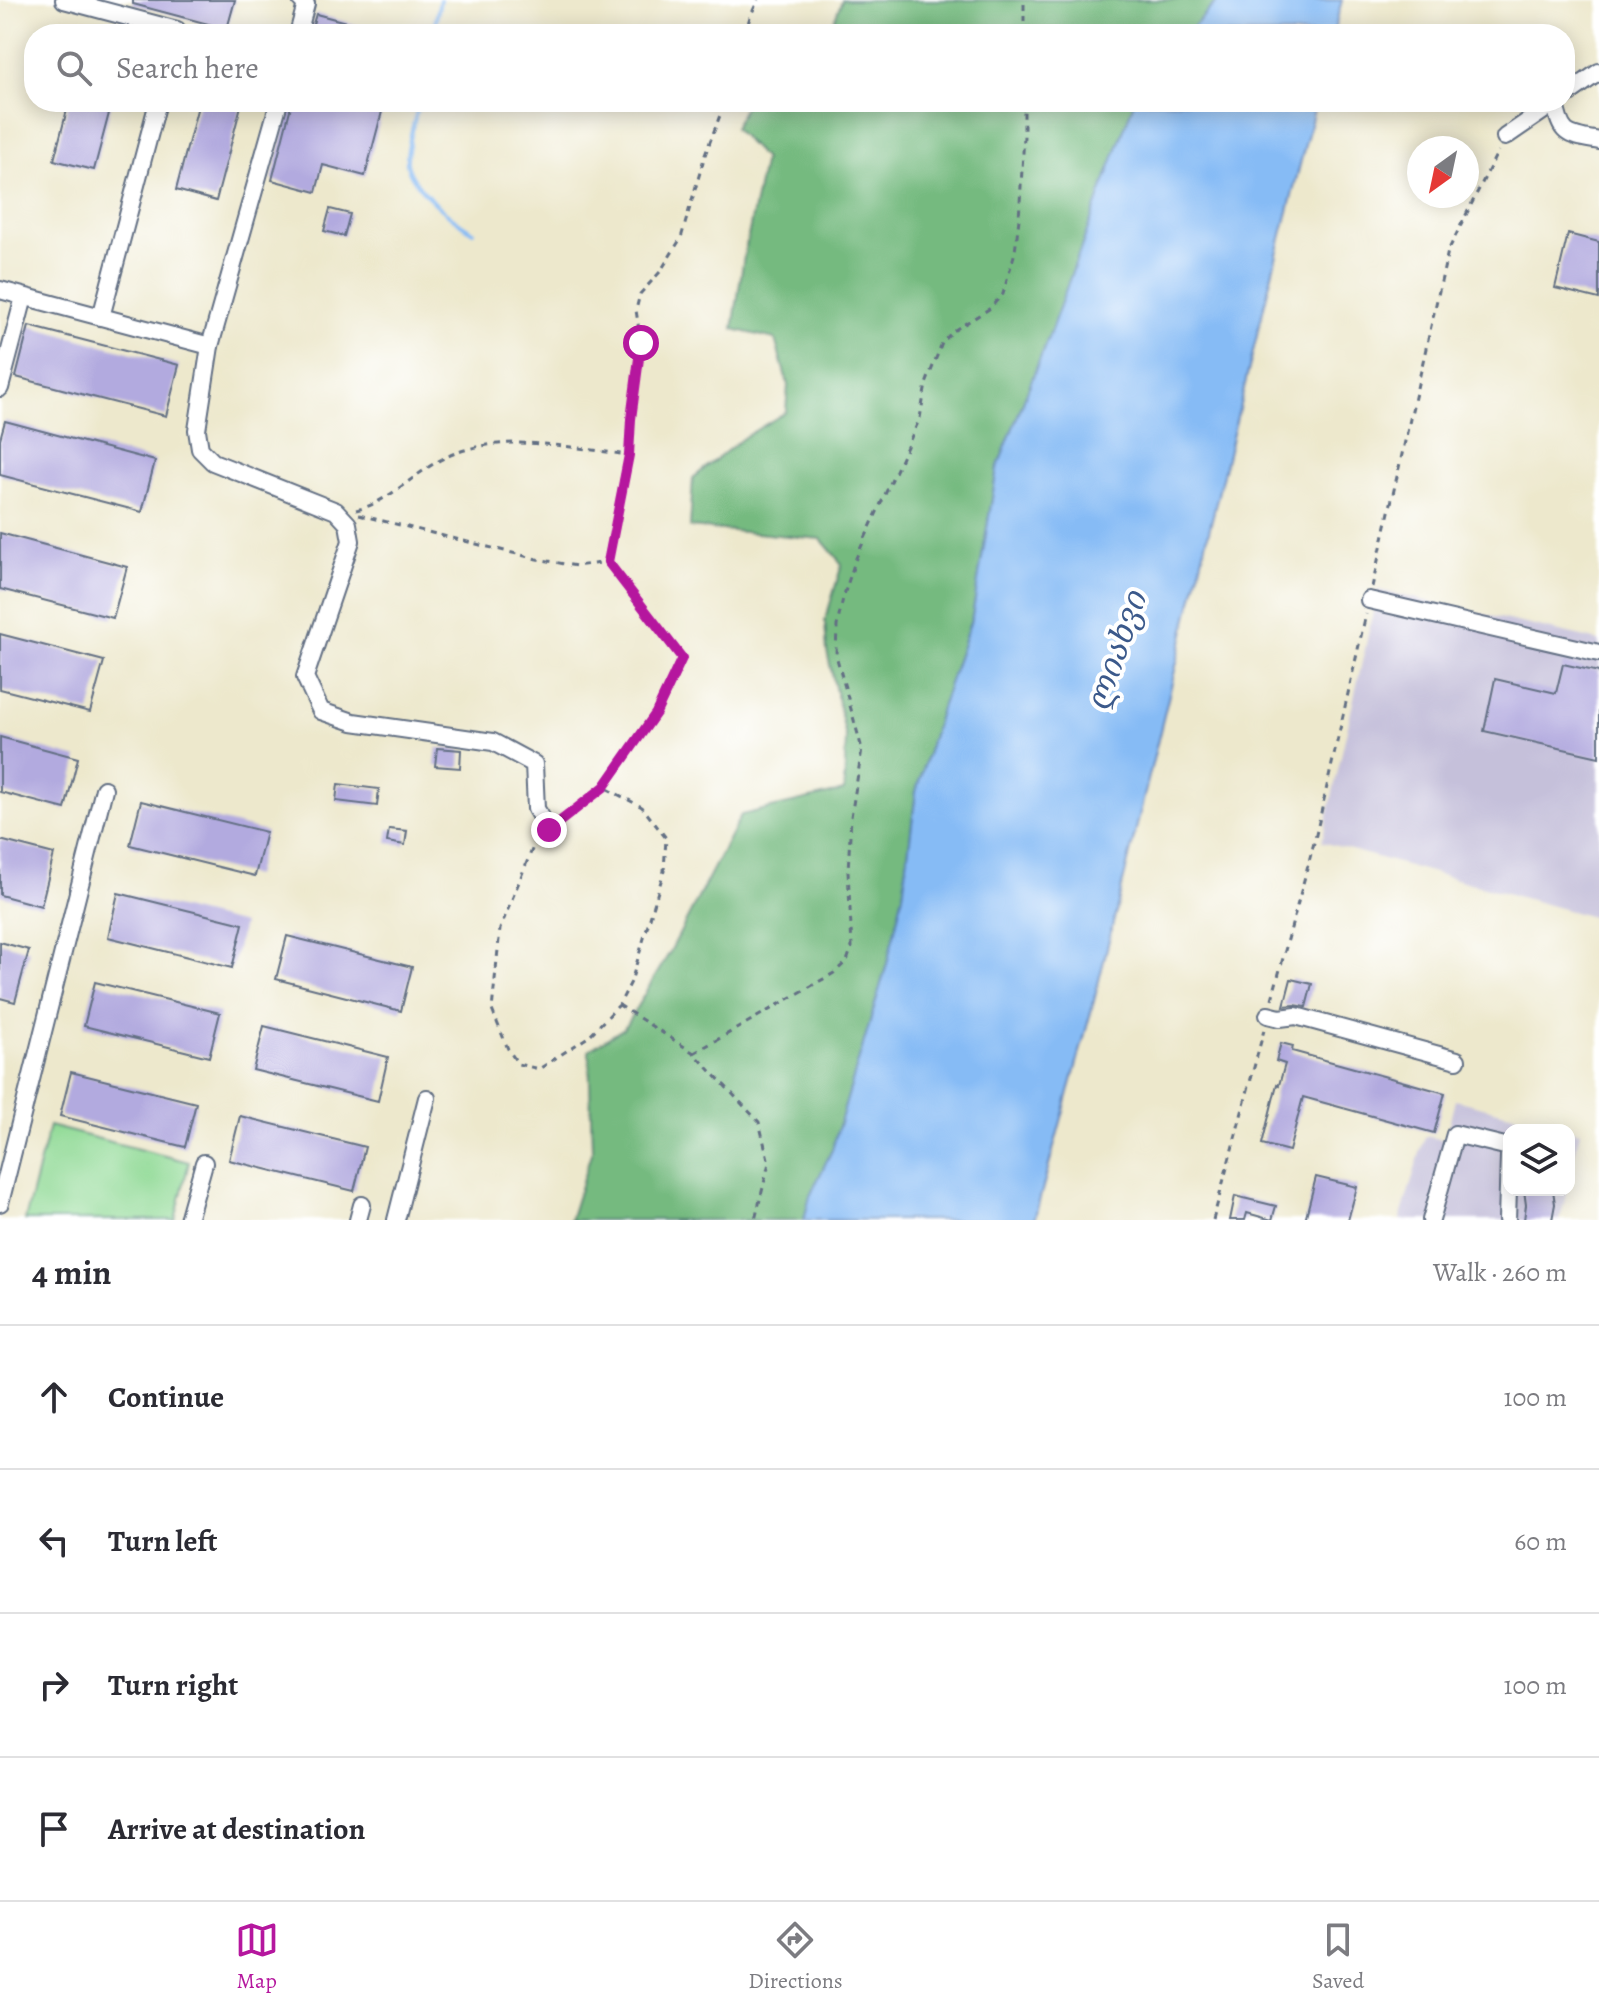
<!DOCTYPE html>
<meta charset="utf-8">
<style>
body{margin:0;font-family:Alegreya,"Noto Serif Georgian",serif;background:#f7f7f7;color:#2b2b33}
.controls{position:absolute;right:24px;bottom:24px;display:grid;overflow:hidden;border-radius:16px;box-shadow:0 4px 20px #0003}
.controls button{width:72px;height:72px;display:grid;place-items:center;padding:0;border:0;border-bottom:2px solid #e1e1e2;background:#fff;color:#2b2b33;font:40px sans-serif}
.compass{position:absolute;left:1407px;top:136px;width:72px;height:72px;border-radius:50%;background:#fff;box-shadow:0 4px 20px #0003;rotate:213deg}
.stop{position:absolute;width:24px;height:24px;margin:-18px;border:6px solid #b5179e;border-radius:50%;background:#fff}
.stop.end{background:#b5179e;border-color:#fff;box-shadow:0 2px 8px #0008}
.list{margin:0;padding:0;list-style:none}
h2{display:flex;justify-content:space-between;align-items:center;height:104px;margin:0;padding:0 32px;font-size:34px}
h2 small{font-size:26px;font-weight:400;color:#7c7c81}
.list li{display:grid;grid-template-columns:52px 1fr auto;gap:24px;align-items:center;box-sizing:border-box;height:144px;padding:0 32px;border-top:2px solid #e1e1e2}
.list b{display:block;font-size:30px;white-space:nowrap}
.list em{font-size:26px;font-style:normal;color:#7c7c81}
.icon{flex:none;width:44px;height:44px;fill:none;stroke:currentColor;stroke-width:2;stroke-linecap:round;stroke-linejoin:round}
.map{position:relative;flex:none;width:1599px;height:1220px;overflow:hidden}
.search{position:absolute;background:#fff;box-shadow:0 4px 20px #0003;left:24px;right:24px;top:24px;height:88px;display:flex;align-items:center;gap:20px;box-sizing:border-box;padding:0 28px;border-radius:32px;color:#7c7c81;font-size:30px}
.sheet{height:680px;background:#fff}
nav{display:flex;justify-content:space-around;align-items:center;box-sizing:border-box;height:112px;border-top:2px solid #e1e1e2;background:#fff;font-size:22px;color:#7c7c81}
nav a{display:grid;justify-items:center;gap:4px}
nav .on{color:#b5179e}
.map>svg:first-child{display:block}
.industrial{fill:#c5c0da}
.green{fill:#91da96;stroke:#56847a;stroke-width:2}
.forest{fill:#74ba7f;stroke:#48746e;stroke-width:2}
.water{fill:#86bbf5;stroke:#5075aa;stroke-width:2}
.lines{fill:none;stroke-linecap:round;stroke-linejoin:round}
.stream{stroke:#86bbf5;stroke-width:4}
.building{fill:#b2aadf}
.minor-casing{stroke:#647084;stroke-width:20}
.path{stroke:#647084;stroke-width:3;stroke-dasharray:6 6;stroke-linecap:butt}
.minor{stroke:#fff;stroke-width:16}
.route{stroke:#b5179e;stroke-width:10}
.labels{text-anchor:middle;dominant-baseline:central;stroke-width:8;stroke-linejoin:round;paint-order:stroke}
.water-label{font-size:32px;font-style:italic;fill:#3b598b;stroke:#fff}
</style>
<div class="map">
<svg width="1599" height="1220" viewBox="0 0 1599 1220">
<rect width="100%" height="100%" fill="#fff"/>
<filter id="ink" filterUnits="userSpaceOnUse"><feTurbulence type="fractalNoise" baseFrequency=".0125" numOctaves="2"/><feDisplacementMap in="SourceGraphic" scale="16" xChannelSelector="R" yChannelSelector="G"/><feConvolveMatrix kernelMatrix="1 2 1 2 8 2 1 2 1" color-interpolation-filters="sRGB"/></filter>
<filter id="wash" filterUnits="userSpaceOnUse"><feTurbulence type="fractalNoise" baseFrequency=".006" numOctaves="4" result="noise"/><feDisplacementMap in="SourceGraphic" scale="32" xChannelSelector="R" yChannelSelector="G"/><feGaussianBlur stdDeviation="1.8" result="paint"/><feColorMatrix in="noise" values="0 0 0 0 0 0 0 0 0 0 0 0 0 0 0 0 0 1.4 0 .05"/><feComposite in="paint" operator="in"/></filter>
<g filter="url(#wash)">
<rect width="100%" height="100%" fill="#ede8cc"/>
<!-- industrial -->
<g class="industrial">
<polygon points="1378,590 1599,641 1599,919 1322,842"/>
<polygon points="1455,1100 1580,1132 1569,1180 1569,1130 1509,1130 1509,1190 1567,1190 1560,1220 1400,1220 1425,1136 1445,1140"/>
</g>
<!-- green -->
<polygon class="green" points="49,1126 189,1162 175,1220 25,1220"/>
<!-- forest -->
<g class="forest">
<polygon points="842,0 1218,0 1187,34 829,34"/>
<polygon points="747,102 1134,102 1050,333 997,469 972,617 942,705 916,792 903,895 887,964 832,1150 810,1196 804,1220 570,1220 592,1150 589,1050 624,1028 670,952 741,815 844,791 846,738 827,651 825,621 842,564 821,539 690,527 693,478 743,438 786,412 788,385 775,339 733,329 744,256 764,159 734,128"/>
</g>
<!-- water -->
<g class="water">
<polygon points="1218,0 1342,0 1333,34 1187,34"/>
<polygon points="1134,102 1316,102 1273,270 1094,1001 1034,1220 804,1220 810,1196 832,1150 887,964 903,895 916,792 942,705 972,617 997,469 1050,333"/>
</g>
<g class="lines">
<!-- stream -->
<g class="stream">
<polyline points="433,34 440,0"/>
<path d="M419,102C416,115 405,153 407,164C412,188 452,219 473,232"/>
</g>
</g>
<g id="blocks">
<!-- building -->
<g class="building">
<polygon points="133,0 235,0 227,29 133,4"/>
<polygon points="316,14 376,30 375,34 310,34"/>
<polygon points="69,102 112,102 94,170 54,160"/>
<polygon points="199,102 242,102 216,201 176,190"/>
<polygon points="292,102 377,102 384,104 365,176 323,165 316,192 272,180"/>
<polygon points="330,209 350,214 344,236 324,231"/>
<polygon points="1568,234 1599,242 1599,299 1555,288"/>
<polygon points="29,326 179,365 166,416 16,377"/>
<polygon points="5,421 155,461 142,512 0,475 0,439"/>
<polygon points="0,533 127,567 113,618 0,589"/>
<polygon points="0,634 104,661 90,712 0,689"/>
<polygon points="1563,664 1599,672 1599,757 1484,731 1495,679 1556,693"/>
<polygon points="0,737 78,758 65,809 0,792"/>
<polygon points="437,748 461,750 460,768 435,766"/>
<polygon points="338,784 379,789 377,806 336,801"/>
<polygon points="141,801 266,832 255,876 130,845"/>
<polygon points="389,829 407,831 405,845 387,842"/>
<polygon points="0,840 54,854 41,906 0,895"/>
<polygon points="118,893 243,924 232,968 108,937"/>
<polygon points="287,936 412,967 401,1011 276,979"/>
<polygon points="0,942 29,950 15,1002 0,998"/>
<polygon points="1291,979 1312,984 1306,1007 1295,1005 1284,1006"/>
<polygon points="95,982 220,1013 209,1057 84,1026"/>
<polygon points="264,1026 388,1057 378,1101 253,1070"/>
<polygon points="1281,1043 1293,1046 1292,1051 1445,1093 1434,1133 1303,1097 1289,1151 1262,1144 1277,1084 1279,1085 1285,1064 1276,1061"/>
<polygon points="71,1072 196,1103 185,1147 60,1116"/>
<polygon points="240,1116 365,1147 354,1191 229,1160"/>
<polygon points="1316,1177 1357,1187 1348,1220 1305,1220"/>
<polygon points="1524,1190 1553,1190 1555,1204 1552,1220 1524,1220 1526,1205"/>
<polygon points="1235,1196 1276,1206 1272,1220 1247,1213 1245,1220 1230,1220"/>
</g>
</g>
</g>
<g filter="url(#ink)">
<use href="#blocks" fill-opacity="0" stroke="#647084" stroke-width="2"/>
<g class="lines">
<!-- minor casing -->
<g class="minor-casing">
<g id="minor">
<polyline points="64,0 177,30 176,34"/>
<polyline points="298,34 306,4 301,0"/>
<polyline points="1565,96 1599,72"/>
<polyline points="279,102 210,346 197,430 200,449 213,462 336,511 348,524 351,541 305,677 321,711 353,722 493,742 534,764 536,809 549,830"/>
<path d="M1555,103C1561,136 1567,135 1599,141"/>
<polyline points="1505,137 1556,102"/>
<polyline points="0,290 210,346"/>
<polyline points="101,317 158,102"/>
<polyline points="0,388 24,297"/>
<polyline points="1369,600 1599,653"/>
<polyline points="1268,1015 1280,1018 1296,1016 1457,1060"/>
<polyline points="0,1203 104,789"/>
<polyline points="188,1220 204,1163"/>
<polyline points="358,1220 362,1205"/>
<polyline points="396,1220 427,1098"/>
<polyline points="1431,1220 1455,1134 1509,1147"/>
<polyline points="1507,1220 1509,1156"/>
</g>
</g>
<!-- path -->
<g class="path">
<polyline points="745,34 750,17 758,0"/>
<polyline points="1024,34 1024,0"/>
<path d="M356,510C388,503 415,472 446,457C502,431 571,448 629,455"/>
<polyline points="359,515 537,559 576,566 608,562"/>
<polyline points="1372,587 1448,251 1498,151"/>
<polyline points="560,822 604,787 656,713 682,658 608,562 629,455 631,419 641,343 636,310 640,294 660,272 681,238 705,155 725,102"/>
<polyline points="538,839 535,842 500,929 492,1010 508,1049 518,1064 539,1069 588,1037 619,1005 631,982 664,871 666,838 642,807 604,787"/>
<polyline points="1272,999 1315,839 1366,614"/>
<polyline points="619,1005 694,1053 759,1122 769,1163 755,1220"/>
<polyline points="694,1053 834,973 847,961 852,947 848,871 851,817 862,749 836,655 837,626 843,598 856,558 920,418 926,384 942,343 953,331 989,309 1003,294 1015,252 1019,219 1024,136 1024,102"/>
<polyline points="1213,1220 1264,1030"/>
</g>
<!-- minor -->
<use href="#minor" class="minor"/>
</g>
</g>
<g class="lines" filter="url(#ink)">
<!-- route -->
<polyline class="route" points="549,830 604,787 656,713 682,658 608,562 629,455 631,419 641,343"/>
</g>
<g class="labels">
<!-- water labels -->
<g class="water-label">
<text transform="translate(1116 651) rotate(-71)">ლიახვი</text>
</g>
</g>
</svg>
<div class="controls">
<button><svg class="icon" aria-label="layers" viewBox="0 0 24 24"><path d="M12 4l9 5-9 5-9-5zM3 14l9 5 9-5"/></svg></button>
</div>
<svg class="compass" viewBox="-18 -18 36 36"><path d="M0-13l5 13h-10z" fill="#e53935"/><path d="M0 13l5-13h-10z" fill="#7c7c81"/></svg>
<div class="stop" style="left:641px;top:343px"></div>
<div class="stop end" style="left:549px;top:830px"></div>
<div class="search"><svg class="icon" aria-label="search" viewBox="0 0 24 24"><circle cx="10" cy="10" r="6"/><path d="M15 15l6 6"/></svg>Search here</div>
</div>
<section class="sheet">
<h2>4 min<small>Walk · 260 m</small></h2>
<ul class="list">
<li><svg class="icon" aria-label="ahead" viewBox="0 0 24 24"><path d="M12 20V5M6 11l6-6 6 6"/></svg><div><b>Continue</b></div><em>100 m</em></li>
<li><svg class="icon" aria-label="left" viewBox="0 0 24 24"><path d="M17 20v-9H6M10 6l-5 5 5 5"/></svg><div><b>Turn left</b></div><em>60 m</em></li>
<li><svg class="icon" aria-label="right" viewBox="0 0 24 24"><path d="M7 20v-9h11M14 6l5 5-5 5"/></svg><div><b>Turn right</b></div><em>100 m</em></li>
<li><svg class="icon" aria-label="arrive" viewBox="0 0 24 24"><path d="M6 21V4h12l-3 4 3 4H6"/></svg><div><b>Arrive at destination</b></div></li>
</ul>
</section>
<nav>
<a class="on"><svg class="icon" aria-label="map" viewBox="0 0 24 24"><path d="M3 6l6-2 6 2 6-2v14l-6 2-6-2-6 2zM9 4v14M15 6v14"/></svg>Map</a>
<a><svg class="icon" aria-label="directions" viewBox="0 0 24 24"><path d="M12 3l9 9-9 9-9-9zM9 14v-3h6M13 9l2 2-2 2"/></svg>Directions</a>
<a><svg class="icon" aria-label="saved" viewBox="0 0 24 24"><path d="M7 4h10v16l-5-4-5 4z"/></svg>Saved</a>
</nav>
